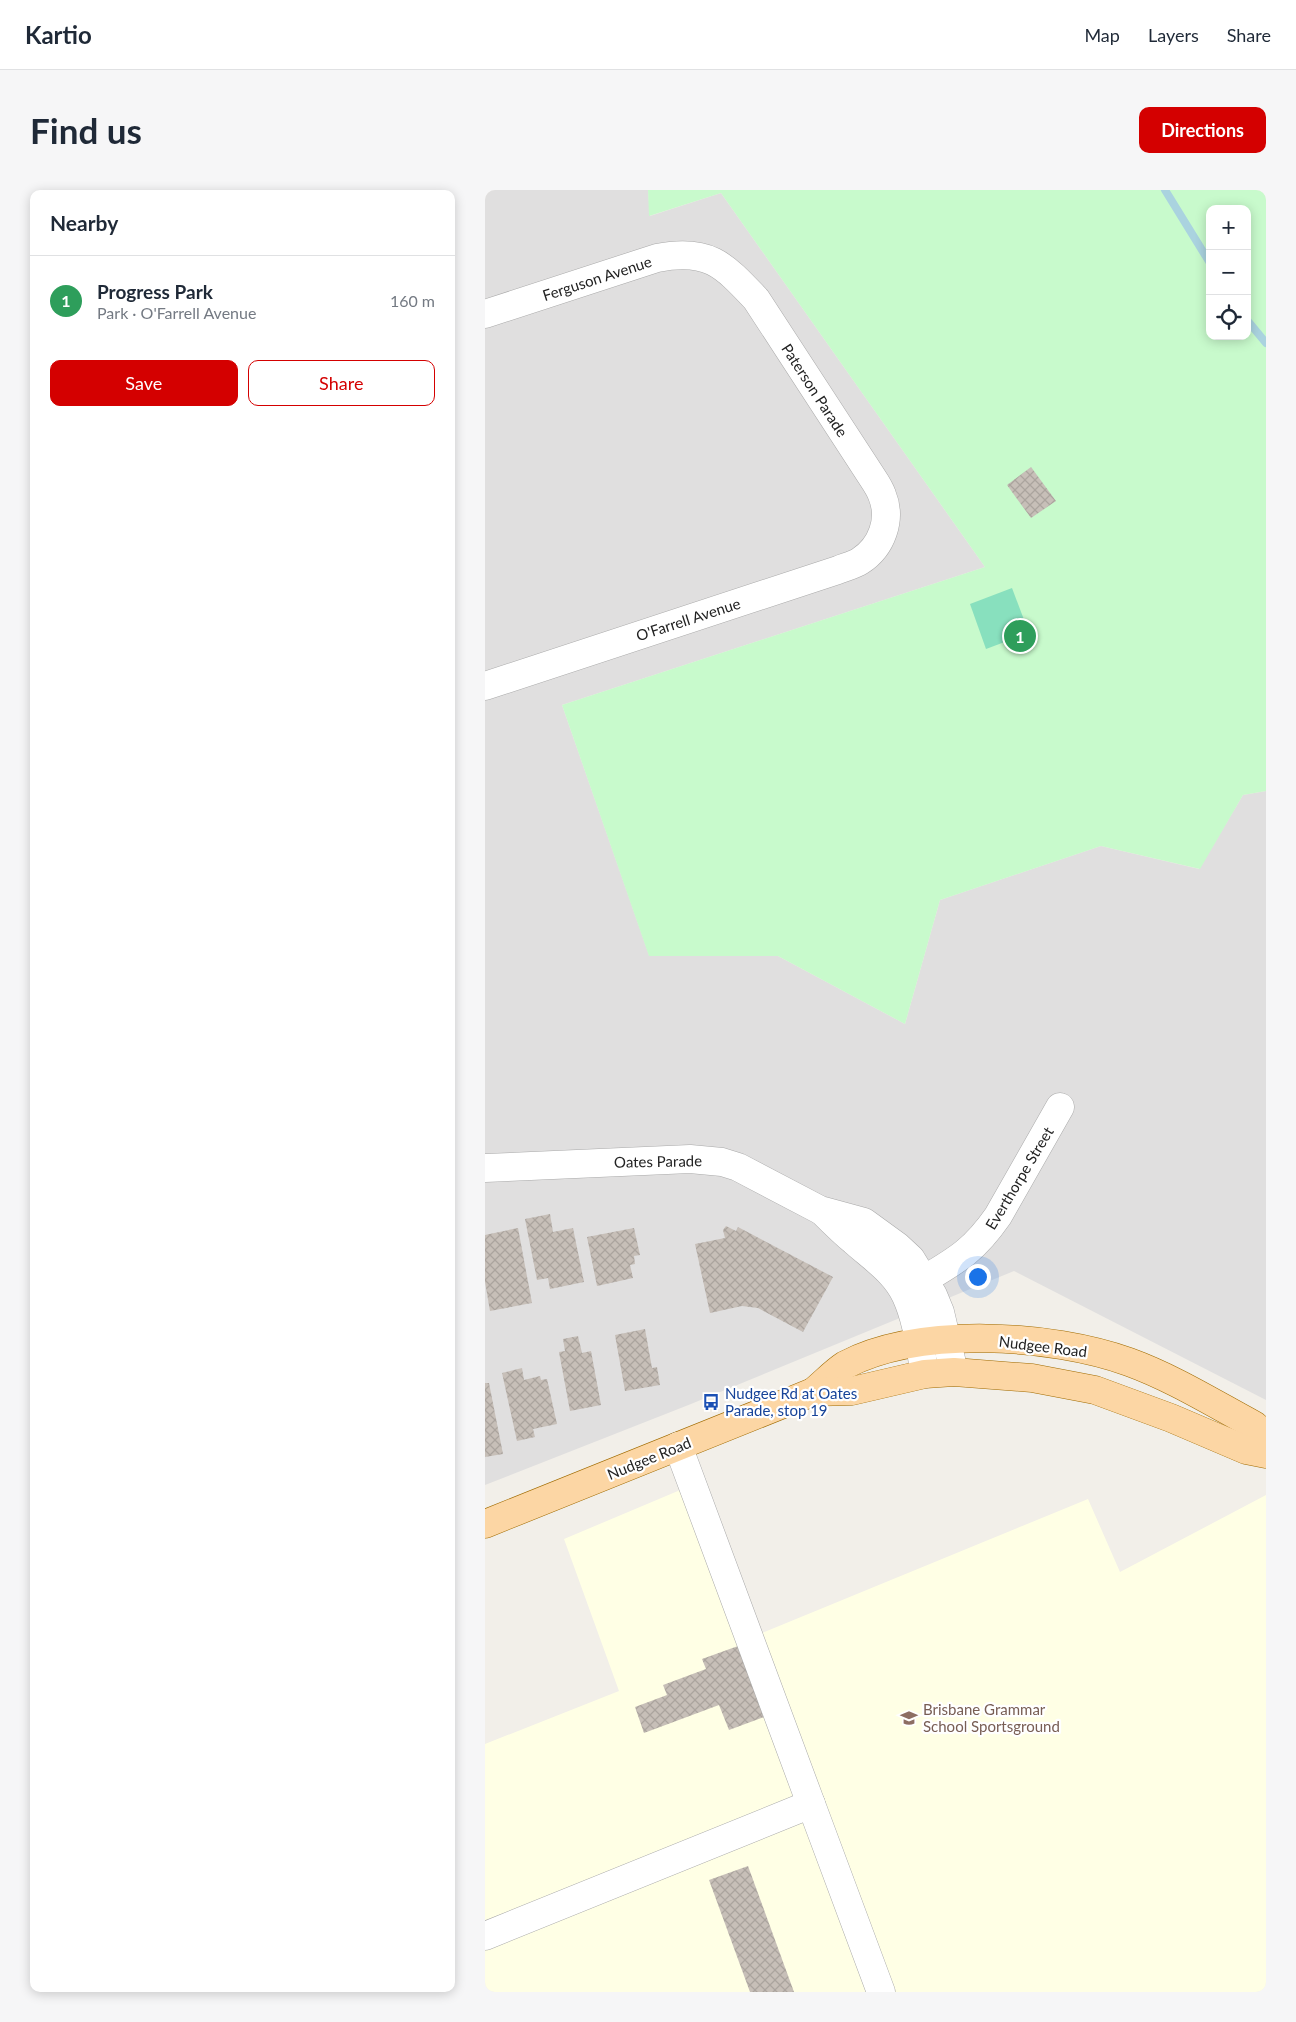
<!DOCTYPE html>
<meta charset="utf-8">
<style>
body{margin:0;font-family:Lato,sans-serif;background:#f6f6f7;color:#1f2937}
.controls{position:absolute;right:15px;top:15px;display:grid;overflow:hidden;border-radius:10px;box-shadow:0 2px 12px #0003}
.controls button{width:45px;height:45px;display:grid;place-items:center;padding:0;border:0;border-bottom:1px solid #e0e1e3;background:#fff;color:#1f2937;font:25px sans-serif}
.you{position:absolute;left:492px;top:1086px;width:18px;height:18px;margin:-12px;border:4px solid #fff;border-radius:50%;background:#1a73e8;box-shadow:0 0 0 8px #1a73e833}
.badge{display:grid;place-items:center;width:32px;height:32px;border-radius:50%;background:#d40000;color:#fff;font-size:16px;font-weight:700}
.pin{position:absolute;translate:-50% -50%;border:2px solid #fff;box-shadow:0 1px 5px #0006}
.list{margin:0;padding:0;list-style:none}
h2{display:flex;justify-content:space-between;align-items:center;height:65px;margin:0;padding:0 20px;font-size:21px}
h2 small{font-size:16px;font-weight:400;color:#747a83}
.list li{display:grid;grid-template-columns:32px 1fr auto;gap:15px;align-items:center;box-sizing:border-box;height:90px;padding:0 20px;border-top:1px solid #e0e1e3}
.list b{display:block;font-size:19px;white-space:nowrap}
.list p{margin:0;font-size:16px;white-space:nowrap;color:#747a83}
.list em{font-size:16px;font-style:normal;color:#747a83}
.actions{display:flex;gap:10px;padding:15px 20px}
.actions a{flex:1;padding:11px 0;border:1px solid #d40000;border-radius:10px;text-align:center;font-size:18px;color:#d40000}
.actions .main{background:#d40000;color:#fff}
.icon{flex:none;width:28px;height:28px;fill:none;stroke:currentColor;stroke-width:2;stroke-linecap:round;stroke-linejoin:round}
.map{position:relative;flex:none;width:781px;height:1802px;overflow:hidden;border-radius:10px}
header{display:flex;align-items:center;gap:30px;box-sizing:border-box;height:70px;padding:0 25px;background:#fff;border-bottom:1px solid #e0e1e3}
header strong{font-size:24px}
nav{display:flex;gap:28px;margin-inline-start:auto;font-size:18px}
.intro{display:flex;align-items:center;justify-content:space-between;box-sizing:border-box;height:120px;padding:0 30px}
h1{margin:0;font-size:35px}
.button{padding:12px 22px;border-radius:10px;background:#d40000;color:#fff;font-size:18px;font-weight:700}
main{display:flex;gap:30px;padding:0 30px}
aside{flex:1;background:#fff;border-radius:10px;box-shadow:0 2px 12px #0003}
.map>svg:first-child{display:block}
.residential{fill:#e0dfdf}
.education{fill:#ffffe5}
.park{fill:#c8facc;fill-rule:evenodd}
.pitch{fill:#88e0be}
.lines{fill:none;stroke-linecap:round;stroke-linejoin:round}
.stream{stroke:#aad3df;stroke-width:8}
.building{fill:url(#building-cross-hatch)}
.minor-casing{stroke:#a9a9a9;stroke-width:29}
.major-casing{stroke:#a06b00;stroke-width:29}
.minor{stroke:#fff;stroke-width:28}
.major{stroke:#fcd6a4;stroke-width:28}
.labels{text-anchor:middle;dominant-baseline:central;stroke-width:4.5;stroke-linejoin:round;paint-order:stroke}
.street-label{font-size:15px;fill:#222;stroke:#fff}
.transit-label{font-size:15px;fill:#164399;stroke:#fff;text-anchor:start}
.education-label{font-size:15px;fill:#785e54;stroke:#fff;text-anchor:start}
</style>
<header>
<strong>Kartio</strong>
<nav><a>Map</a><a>Layers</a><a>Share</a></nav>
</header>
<div class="intro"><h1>Find us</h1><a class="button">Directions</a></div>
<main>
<aside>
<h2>Nearby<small></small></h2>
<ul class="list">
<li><span class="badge" style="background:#2e9e5b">1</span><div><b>Progress Park</b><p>Park · O'Farrell Avenue</p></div><em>160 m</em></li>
</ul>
<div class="actions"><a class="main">Save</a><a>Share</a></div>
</aside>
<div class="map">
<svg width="781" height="1802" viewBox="0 0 781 1802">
<defs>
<pattern id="building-cross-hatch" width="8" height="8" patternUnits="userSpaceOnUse" patternTransform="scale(1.25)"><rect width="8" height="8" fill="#c7bfb8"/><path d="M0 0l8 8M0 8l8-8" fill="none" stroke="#aba49e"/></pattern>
</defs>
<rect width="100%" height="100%" fill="#f2efe9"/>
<!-- residential -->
<polygon class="residential" points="0,0 163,0 165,26 236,3 500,377 77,515 164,765 293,766 420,834 455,710 616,656 714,679 758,605 781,601 781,1210 529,1081 206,1214 0,1295"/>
<!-- education -->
<polygon class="education" points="219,1290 277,1443 603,1309 635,1382 781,1305 781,1802 0,1802 0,1554 134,1501 79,1349"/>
<!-- park -->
<path class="park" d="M163,0H781V601L758,605L715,679L616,656L455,710L420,834L293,766H164L77,515L500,377L236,3L164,26ZM725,19H762V146H725Z"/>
<!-- pitch -->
<polygon class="pitch" points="527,398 544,443 501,459 485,414"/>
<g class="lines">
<!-- stream -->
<g class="stream">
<polyline points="680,0 725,73"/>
<polyline points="762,130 781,153"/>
</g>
</g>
<!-- building -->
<g class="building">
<polygon points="546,277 571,311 546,328 522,295"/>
<polygon points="65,1024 68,1042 88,1038 99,1092 65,1099 63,1088 52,1090 40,1029"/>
<polygon points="241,1036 251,1041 253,1037 348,1087 318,1142 273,1118 257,1116 225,1123 210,1054 240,1048 238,1040"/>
<polygon points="33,1038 47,1113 5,1121 0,1092 0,1045"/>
<polygon points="149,1038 155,1065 149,1066 150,1074 145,1075 148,1088 112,1096 102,1047"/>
<polygon points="160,1139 167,1178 172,1177 175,1195 140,1201 130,1145"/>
<polygon points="93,1146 97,1163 106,1161 116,1215 85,1221 74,1162 80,1161 78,1149"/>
<polygon points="37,1178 39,1190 55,1186 56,1190 62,1189 72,1234 48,1239 50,1247 32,1251 17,1183"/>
<polygon points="0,1193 4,1193 18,1264 0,1267"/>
<polygon points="253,1456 256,1466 264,1464 287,1524 244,1540 234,1515 159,1543 150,1517 182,1505 178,1495 221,1479 217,1469"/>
<polygon points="263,1676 309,1802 265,1802 224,1690"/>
</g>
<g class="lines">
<!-- minor casing -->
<g class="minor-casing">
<g id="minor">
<path d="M0,124L172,68C223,58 238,74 271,109L387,287C391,293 395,299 397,305C407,329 397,357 375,371C369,375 360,377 353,380L0,496"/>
<polyline points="0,978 205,969 237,972 253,977 335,1020 379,1032 412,1056 426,1069 448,1105 455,1122 469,1182"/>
<path d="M338,1022C348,1032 358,1042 369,1051C388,1068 410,1082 421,1106C432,1130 435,1158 440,1184"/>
<path d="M440,1089C474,1069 490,1059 513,1026L575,917"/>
<polyline points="193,1256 326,1614"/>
<polyline points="0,1746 326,1614 396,1802"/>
</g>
</g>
<!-- major casing -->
<g class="major-casing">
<g id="major">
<path d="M328,1202C338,1194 349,1182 360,1175C435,1136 566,1144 644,1172C688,1188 728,1213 769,1235L781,1245"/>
<polyline points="0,1334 328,1202 367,1201 440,1184 469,1182 547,1188 610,1200 686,1228 761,1260 781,1264"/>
</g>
</g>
<!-- minor -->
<use href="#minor" class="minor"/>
<!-- major -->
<use href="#major" class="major"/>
</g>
<!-- icons -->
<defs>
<g id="bus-bare" transform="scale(1.35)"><path d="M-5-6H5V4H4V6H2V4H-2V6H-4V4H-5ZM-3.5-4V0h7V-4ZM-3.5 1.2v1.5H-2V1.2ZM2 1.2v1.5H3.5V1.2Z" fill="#1a4fb4" stroke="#fff" stroke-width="2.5" paint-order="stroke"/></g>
<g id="school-bare" transform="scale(1.35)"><path d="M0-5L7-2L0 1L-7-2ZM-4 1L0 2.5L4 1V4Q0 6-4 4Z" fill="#8d6e63" stroke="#fff" stroke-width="2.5" paint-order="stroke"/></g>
</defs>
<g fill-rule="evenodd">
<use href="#bus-bare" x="226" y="1212"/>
<use href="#school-bare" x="424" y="1528"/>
</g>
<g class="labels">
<!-- street labels -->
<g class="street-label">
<text transform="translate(112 88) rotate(-18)">Ferguson Avenue</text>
<text transform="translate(330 200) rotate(57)">Paterson Parade</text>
<text transform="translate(203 429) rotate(-18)">O'Farrell Avenue</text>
<text transform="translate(173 971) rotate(-1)">Oates Parade</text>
<text transform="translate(534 988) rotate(-59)">Everthorpe Street</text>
<text transform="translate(558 1156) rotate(7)">Nudgee Road</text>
<text transform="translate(164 1268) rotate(-22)">Nudgee Road</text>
</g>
<!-- transit labels -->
<g class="transit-label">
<text x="240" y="1203">Nudgee Rd at Oates<tspan x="240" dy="17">Parade, stop 19</tspan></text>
</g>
<!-- education labels -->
<g class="education-label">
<text x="438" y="1519">Brisbane Grammar<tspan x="438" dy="17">School Sportsground</tspan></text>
</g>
</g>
</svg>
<div class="controls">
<button>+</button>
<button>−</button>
<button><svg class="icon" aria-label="locate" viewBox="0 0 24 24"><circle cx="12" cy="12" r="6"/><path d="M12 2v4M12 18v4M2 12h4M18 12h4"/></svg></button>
</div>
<div class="you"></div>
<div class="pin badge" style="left:535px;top:446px;background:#2e9e5b">1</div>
</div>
</main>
